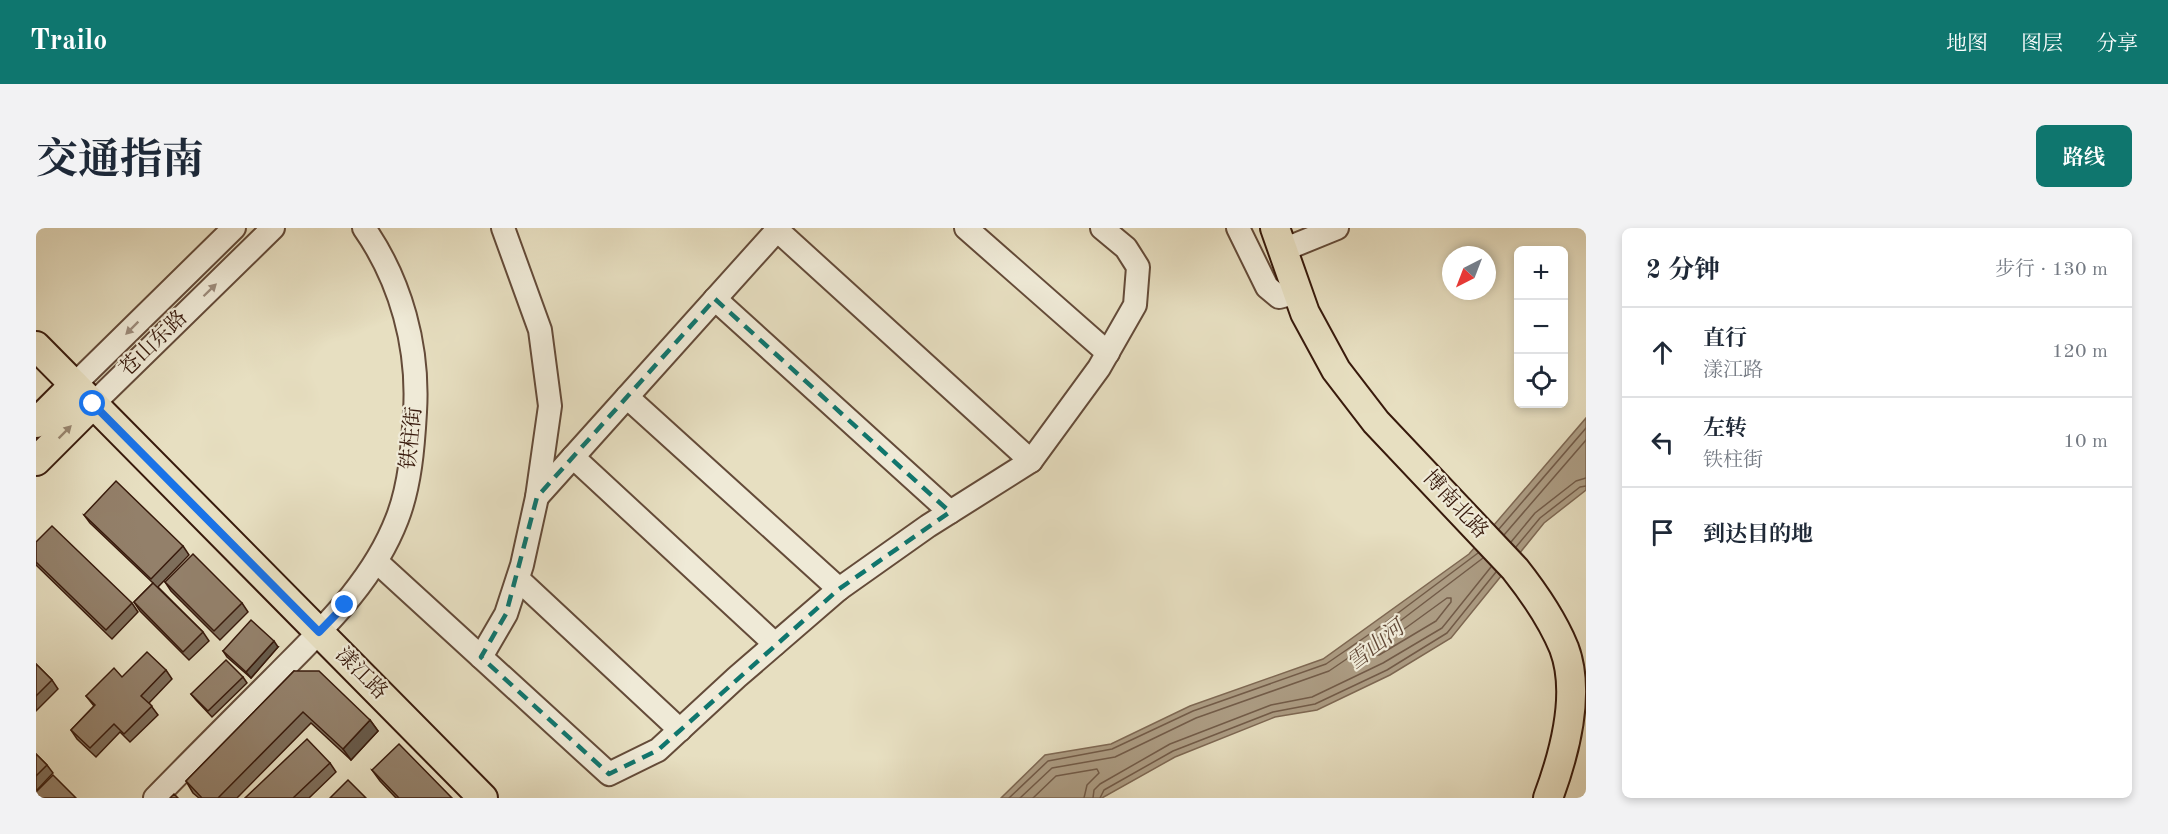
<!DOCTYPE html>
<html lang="zh">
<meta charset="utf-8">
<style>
body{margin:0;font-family:"Old Standard TT","Noto Serif SC",serif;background:#f2f2f3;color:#1f2937}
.controls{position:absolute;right:18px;top:18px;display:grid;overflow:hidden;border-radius:9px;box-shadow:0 3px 9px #0003}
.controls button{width:54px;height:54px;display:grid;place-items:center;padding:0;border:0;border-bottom:2px solid #e0e1e3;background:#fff;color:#1f2937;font:30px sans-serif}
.compass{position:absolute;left:1406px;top:18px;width:54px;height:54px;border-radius:50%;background:#fff;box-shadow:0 3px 9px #0003;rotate:222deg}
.stop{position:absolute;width:18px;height:18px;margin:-14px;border:4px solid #1a73e8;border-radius:50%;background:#fff}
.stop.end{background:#1a73e8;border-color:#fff;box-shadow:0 2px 6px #0008}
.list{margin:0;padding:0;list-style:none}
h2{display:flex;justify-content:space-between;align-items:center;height:78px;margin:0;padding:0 24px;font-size:26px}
h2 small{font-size:20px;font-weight:400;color:#747a83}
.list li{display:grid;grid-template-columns:39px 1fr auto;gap:18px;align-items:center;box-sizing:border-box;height:90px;padding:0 24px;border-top:2px solid #e0e1e3}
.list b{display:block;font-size:22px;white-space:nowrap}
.list p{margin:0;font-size:20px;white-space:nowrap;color:#747a83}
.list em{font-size:20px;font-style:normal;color:#747a83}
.icon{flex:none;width:33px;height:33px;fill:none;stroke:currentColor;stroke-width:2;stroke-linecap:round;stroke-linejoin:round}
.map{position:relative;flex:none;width:1550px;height:570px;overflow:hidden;border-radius:9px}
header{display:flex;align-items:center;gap:36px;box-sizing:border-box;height:84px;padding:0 30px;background:#0f766e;color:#fff}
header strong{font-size:28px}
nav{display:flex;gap:33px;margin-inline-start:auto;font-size:21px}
.intro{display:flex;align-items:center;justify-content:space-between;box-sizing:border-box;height:144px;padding:0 36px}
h1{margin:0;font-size:42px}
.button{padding:15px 27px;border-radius:9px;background:#0f766e;color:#fff;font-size:21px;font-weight:700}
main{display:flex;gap:36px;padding:0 36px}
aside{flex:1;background:#fff;border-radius:9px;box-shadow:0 3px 9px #0003}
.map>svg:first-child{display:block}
.water{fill:#ac9c83;stroke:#7e6853;stroke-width:1.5}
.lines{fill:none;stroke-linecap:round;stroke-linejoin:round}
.shore{stroke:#725b48;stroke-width:1.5}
.minor-casing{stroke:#644b39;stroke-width:26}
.major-casing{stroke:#381a0c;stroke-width:32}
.minor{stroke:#efead7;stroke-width:22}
.major{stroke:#e7dfc1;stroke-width:28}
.wall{fill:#7e6e5b;stroke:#381a0c;stroke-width:1.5}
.shaded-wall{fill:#675a4a;stroke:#381a0c;stroke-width:1.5}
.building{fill:#93806a;stroke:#381a0c;stroke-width:1.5}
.oneway{fill:#9d8c7c}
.oneway2{fill:#988670}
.route{stroke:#1a73e8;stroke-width:8}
.marked{fill:none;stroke:#0f766e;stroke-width:4.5;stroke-dasharray:12 8;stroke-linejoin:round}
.labels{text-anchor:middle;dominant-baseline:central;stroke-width:4.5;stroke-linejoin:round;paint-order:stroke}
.street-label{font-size:21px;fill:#381a0c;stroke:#efead7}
.water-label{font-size:22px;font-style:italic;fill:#614836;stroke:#efead7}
</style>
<header>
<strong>Trailo</strong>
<nav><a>地图</a><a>图层</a><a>分享</a></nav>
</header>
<div class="intro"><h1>交通指南</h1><a class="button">路线</a></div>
<main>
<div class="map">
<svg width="1550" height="570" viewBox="0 0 1550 570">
<rect width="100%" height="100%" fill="#e7dfc1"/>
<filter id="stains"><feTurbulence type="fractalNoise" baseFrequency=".00333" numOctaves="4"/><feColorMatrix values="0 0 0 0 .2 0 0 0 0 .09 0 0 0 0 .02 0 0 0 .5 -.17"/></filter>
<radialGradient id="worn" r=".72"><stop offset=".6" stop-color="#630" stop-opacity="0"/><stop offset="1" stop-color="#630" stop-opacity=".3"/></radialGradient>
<!-- water -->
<polygon class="water" points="1550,190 1550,262 1508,295 1415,410 1354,447 1281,482 1239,489 1139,529 1066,570 965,570 1009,527 1075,516 1154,478 1287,431 1433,326"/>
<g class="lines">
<!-- shore -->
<g class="shore">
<polyline points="1463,301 1550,200"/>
<polyline points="1468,307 1550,212"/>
<polyline points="1475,314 1499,285 1540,253 1550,250"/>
<polyline points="1480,319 1504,290 1544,259 1550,258"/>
<polygon points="1411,370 1415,370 1415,374 1400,393 1343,427 1338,427 1338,423"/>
<polyline points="973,570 1012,533 1076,521 1157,483 1290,436 1338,403 1442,325"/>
<polyline points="984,570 1016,540 1079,529 1160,490 1293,443 1343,409 1447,330"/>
<polyline points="997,570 1020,548 1061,541 1063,545 1051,557 1048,570"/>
<polyline points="1057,570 1058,562 1064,556 1134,516 1235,477 1276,469 1347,435 1406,400 1455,339"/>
<polyline points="1064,570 1068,562 1137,523 1237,484 1279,476 1351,442 1411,405 1460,344"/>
</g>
<!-- minor casing -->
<g class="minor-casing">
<g id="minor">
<polyline points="739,0 995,233"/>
<polyline points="930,0 1072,125"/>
<polyline points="1202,0 1231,59 1243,69 1262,64"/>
<polyline points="1247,22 1301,0"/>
<polyline points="679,71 914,284"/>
<polyline points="38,157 198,0"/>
<polyline points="591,169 803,361"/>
<polyline points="57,176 237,0"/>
<polyline points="537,229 739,416"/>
<polyline points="501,269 743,0"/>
<polyline points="341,334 573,546 622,522 701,449 803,361 892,298 995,233 1063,140 1099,77 1102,39 1090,20 1066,0"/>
<polyline points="482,351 644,502"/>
<polyline points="445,429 470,386 486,337 501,269 514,178 504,102 467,0"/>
<path d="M119,570C158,530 198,490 237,451C285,402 336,356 361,291C374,258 377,219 379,184C383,119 365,53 328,0"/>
</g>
</g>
<!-- major casing -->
<g class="major-casing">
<g id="major">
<path d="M1239,0L1269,85L1300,142L1340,194L1479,341C1498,365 1516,391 1528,420C1545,465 1528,527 1512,570"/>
<polyline points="0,118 447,570"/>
<polyline points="0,195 38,157"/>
<polyline points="0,233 57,176"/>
</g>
</g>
<!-- minor -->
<use href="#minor" class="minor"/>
<!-- major -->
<use href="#major" class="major"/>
</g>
<!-- wall -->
<g class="wall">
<polygon points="48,287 147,318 153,327 122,359 167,404 173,413 153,432 104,383 98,374 117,355 54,295"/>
<polygon points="0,314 96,375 102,384 76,411 0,337"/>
<polygon points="129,354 206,375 212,384 184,412 135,363"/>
<polygon points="242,419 215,450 191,429 187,423"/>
<polygon points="0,436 16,452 22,461 0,483"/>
<polygon points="130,442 136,451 113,475 122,487 94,514 84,504 60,529 41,511 35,502 58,478 50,468 86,449"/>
<polygon points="258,443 334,492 342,503 315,532 275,495 201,570 163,570 157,565 150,553"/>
<polygon points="207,449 211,455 176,489 160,472 155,466"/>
<polygon points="0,526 11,537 17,545 0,563"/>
<polygon points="294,535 300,544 273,570 209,570"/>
<polygon points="336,542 416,570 360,570 344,553"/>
</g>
<!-- shaded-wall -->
<g class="shaded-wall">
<polygon points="238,413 242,419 215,450 210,444"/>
<polygon points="334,492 342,503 315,532 307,521"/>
</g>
<!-- building -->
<g class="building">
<polygon points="80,253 147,318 115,351 48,287"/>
<polygon points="16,298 96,375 70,402 0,334 0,314"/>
<polygon points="157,326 206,375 178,403 129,354"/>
<polygon points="117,355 167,404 147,424 98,374"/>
<polygon points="215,392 238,413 210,444 187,423"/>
<polygon points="111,424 130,442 105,468 116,478 88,506 78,496 54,520 35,502 59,477 50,468 78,440 86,449"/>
<polygon points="190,432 207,449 172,483 155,466"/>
<polygon points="0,436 16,452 0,468"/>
<polygon points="258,443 283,443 334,492 307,521 267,484 182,570 166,570 150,553"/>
<polygon points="271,511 294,535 257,570 209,570"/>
<polygon points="363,516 416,570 363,570 336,542"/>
<polygon points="0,526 11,537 0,548"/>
<polygon points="17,547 40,570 0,570 0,564"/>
<polygon points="312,552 330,570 294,570"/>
<polygon points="138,566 142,570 134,570"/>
</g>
<!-- one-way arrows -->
<defs><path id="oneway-solid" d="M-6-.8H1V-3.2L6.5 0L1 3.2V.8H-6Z" transform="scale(1.5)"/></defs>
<g class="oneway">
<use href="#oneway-solid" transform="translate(174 62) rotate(-44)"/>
<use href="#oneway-solid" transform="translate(96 100) rotate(135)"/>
</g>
<use class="oneway2" href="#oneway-solid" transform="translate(29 204) rotate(-45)"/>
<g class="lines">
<!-- route -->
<polyline class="route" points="57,176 283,404 309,377"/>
</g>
<!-- marked area -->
<path class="marked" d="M679,71L914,284L803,361L622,522L573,546L445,429L470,386L501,269Z"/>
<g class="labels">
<!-- street labels -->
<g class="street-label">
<text transform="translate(118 116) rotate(-44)">苍山东路</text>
<text transform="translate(376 210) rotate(-84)">铁柱街</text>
<text transform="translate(1419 277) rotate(47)">博南北路</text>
<text transform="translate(325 446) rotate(45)">漾江路</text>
</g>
<!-- water labels -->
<g class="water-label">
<text transform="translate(1340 418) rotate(-38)">雪山河</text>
</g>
</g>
<rect width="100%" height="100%" filter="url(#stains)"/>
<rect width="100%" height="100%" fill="url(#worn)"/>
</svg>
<div class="controls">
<button>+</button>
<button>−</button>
<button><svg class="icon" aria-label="locate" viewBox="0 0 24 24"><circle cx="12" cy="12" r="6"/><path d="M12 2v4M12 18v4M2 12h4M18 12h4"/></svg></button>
</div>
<svg class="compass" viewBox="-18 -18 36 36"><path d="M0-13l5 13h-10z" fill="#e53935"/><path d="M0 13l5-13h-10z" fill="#747a83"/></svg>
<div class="stop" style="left:57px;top:176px"></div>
<div class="stop end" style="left:309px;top:377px"></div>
</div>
<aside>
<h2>2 分钟<small>步行 · 130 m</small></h2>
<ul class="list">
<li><svg class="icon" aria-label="ahead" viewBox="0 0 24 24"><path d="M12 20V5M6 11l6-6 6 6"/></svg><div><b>直行</b><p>漾江路</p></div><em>120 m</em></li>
<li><svg class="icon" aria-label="left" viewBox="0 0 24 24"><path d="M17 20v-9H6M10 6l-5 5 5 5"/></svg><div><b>左转</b><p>铁柱街</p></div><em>10 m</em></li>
<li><svg class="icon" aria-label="arrive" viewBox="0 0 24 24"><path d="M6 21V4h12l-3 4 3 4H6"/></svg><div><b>到达目的地</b></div></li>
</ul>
</aside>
</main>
